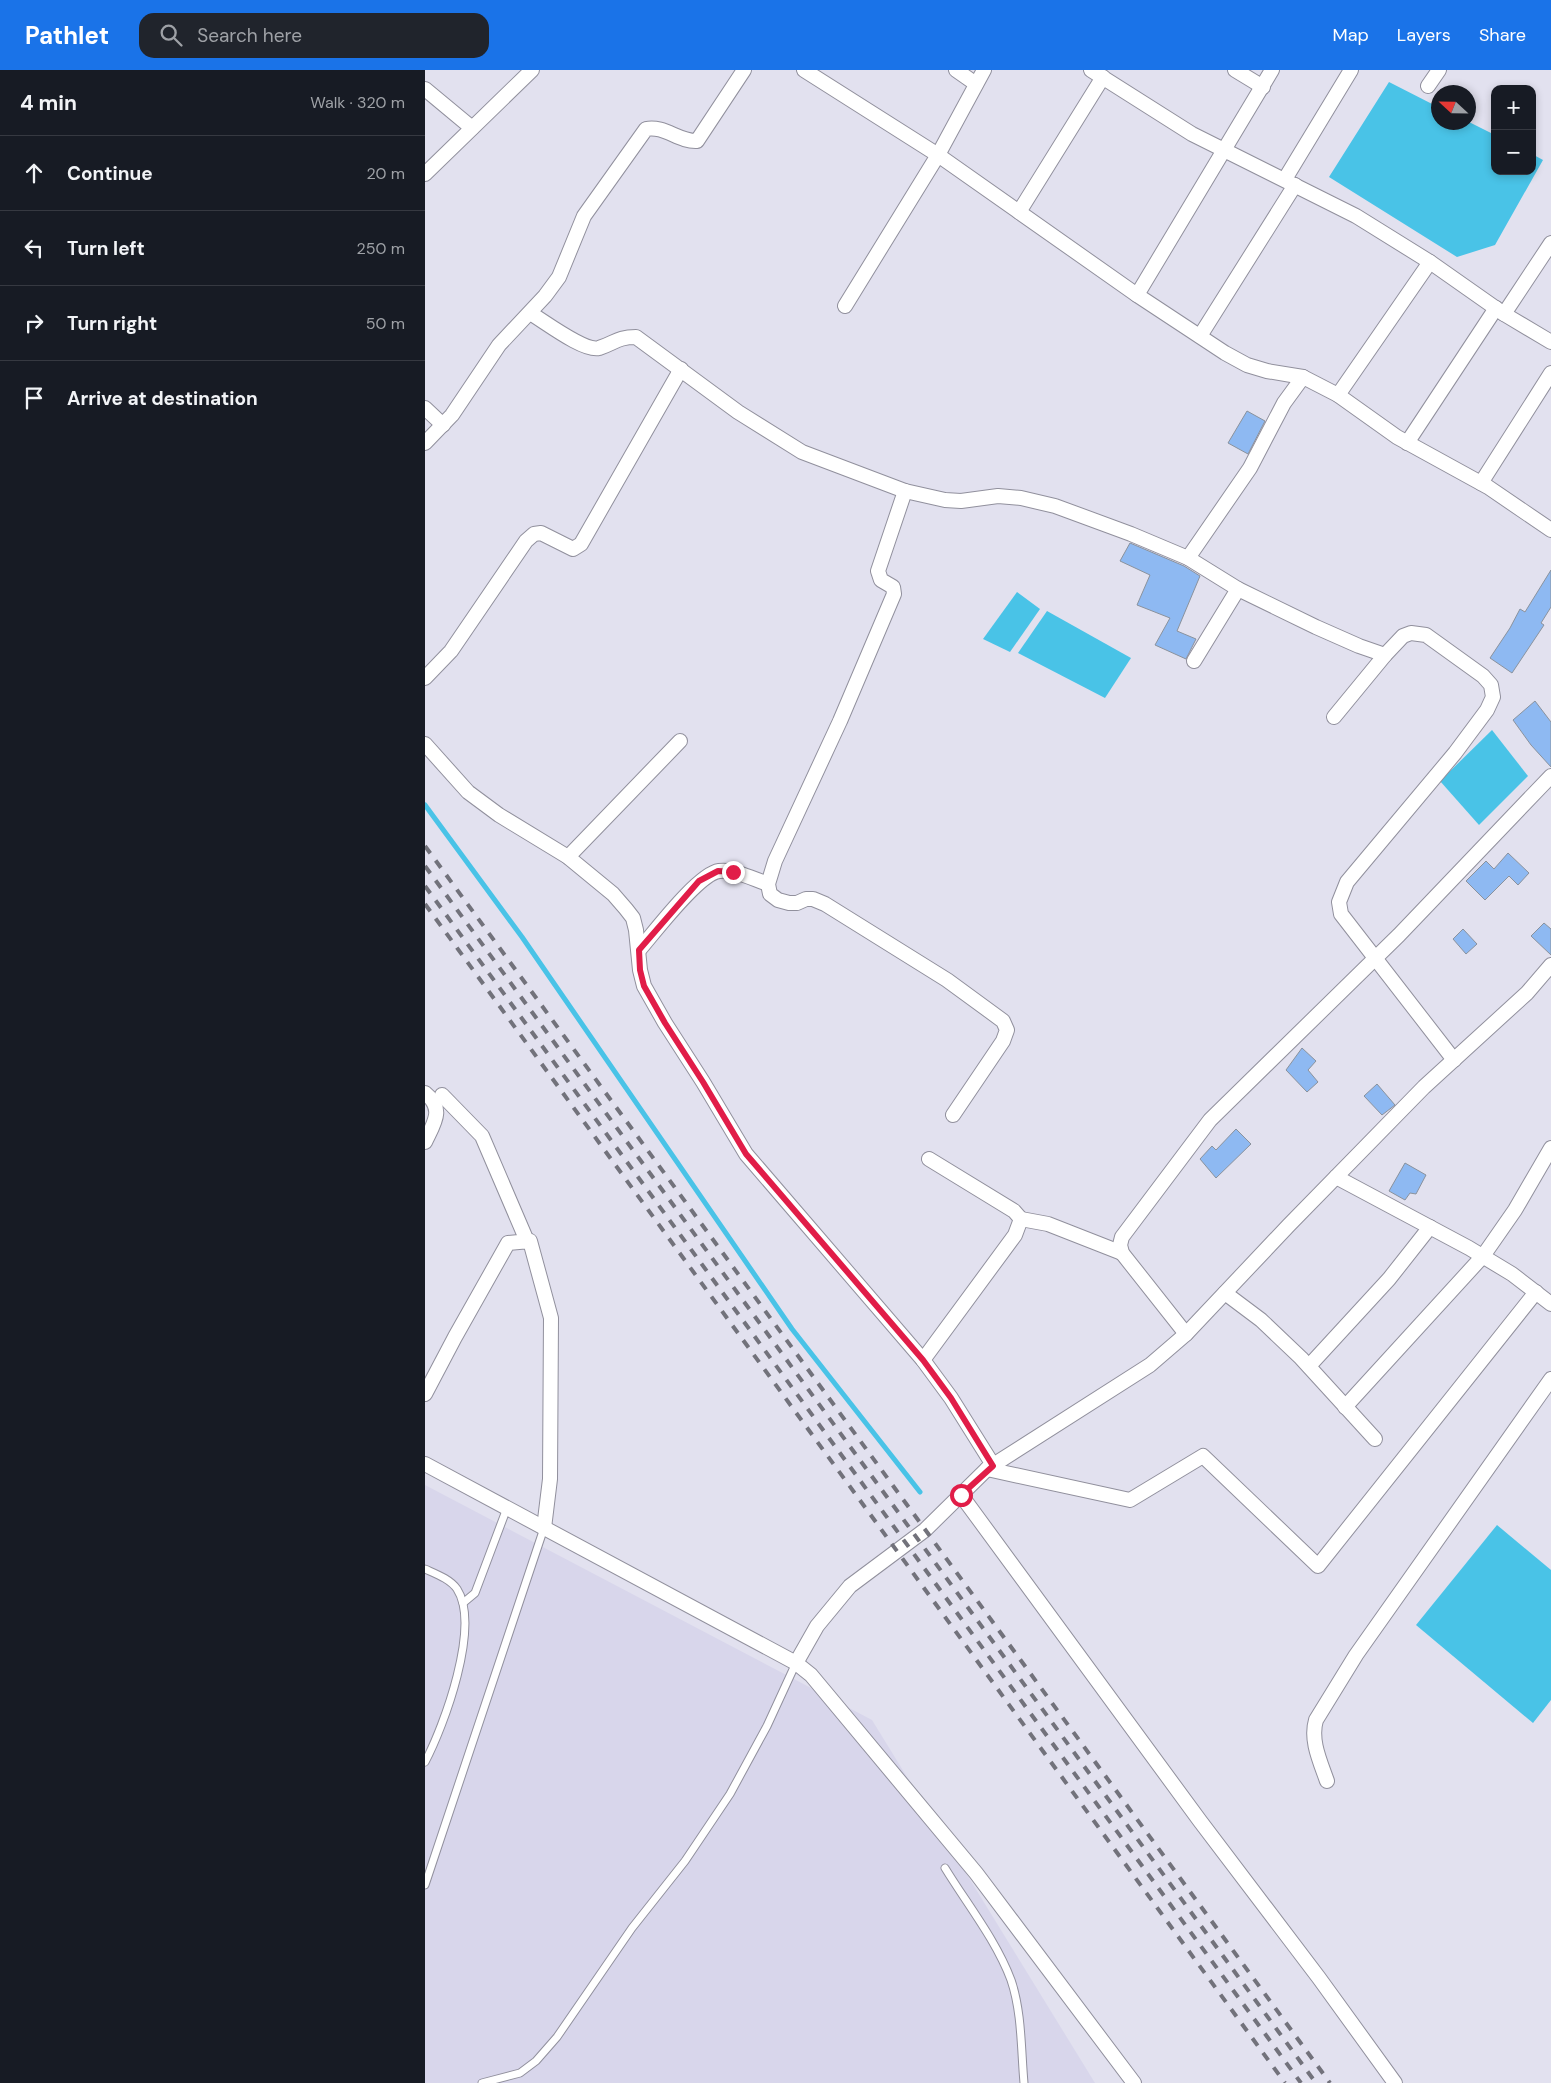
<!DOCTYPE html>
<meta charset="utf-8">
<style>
body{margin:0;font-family:"DM Sans",sans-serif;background:#20242c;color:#f1f3f6}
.controls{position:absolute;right:15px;top:15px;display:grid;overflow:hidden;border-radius:10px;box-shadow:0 2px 8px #0003}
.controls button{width:45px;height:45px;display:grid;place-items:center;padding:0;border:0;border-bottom:1px solid #363941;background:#171b24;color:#f1f3f6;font:25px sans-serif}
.compass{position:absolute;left:1006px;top:15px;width:45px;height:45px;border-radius:50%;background:#171b24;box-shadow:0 2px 8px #0003;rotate:292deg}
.stop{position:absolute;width:15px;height:15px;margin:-11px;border:4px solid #e11d48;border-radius:50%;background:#fff}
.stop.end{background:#e11d48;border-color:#fff;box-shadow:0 1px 5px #0008}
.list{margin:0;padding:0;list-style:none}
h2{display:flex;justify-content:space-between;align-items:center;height:65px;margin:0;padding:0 20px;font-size:21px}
h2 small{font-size:16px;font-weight:400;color:#9ea1a6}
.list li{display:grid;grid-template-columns:32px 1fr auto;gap:15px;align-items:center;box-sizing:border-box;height:75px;padding:0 20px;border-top:1px solid #363941}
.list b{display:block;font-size:19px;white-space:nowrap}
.list em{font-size:16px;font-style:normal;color:#9ea1a6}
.icon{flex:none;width:28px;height:28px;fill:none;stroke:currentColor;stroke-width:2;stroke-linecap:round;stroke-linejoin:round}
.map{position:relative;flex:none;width:1126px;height:2013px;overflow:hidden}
header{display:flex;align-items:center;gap:30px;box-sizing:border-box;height:70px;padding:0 25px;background:#1a73e8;color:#fff}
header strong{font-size:24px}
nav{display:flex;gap:28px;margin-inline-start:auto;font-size:18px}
.search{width:350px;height:45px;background:#20242c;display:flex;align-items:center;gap:12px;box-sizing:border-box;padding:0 18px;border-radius:15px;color:#9ea1a6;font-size:19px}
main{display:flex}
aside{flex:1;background:#171b24}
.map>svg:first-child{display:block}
.built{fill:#d8d6eb}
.water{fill:#49c3e7}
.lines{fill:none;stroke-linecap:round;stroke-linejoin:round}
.stream{stroke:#49c3e7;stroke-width:5}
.building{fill:#8eb9f2;stroke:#8a929d}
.lane-casing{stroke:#91909d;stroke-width:9}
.street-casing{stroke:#91909d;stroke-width:16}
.lane{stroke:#fff;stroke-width:7}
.street{stroke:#fff;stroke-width:14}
.rail{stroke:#72727b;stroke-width:4;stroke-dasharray:9 9;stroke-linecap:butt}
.route{stroke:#e11d48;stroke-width:6}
</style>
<header>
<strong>Pathlet</strong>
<div class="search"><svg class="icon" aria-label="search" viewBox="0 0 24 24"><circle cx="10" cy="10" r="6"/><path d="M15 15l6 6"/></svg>Search here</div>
<nav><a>Map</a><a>Layers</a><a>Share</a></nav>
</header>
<main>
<aside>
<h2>4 min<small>Walk · 320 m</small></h2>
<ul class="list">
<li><svg class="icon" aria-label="ahead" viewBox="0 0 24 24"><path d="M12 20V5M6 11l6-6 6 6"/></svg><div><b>Continue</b></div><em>20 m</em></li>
<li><svg class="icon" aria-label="left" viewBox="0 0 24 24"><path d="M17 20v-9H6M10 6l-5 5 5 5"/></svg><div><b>Turn left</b></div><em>250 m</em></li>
<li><svg class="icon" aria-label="right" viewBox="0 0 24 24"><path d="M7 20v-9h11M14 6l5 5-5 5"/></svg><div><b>Turn right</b></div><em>50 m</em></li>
<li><svg class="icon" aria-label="arrive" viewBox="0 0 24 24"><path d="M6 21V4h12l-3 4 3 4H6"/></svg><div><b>Arrive at destination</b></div></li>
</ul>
</aside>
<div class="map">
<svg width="1126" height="2013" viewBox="0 0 1126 2013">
<rect width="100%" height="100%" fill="#e2e1ef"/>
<!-- built -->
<polygon class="built" points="0,1415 447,1650 670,2013 0,2013"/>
<!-- water -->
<g class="water">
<polygon points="964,12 1013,37 1014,52 1044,52 1070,65 1070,101 1107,101 1107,84 1118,90 1070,175 1032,187 904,107"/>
<polygon points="592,522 615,539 585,582 558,569"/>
<polygon points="622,541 706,588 680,628 593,583"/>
<polygon points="1067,660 1103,706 1054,755 1015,711"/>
<polygon points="1072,1455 1126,1500 1126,1630 1108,1653 991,1555"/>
</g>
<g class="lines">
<!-- stream -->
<polyline class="stream" points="0,735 97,867 367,1259 495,1422"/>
</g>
<!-- building -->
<g class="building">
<polygon points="822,341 840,351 823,384 803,373"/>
<polygon points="705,473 759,496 775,506 752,561 771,569 761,589 730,575 745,548 712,535 725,505 695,491"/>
<polygon points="1126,500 1126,537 1116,553 1119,555 1087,603 1065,588 1085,558 1095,539 1100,542"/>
<polygon points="1110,631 1126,652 1126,697 1106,675 1088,650"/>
<polygon points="1083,783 1104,803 1093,815 1084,806 1060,830 1041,811 1061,791 1069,799"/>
<polygon points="1119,853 1126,859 1126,885 1106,866"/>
<polygon points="1038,859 1052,874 1041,884 1028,869"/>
<polygon points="877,978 891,991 883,1000 893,1012 882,1022 861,1000"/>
<polygon points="952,1014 970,1035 957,1045 939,1026"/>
<polygon points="811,1059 826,1074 791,1108 775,1089 787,1076 791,1080"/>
<polygon points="980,1093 1001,1105 991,1124 985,1123 980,1130 964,1121"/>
</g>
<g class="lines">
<!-- lane casing -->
<g class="lane-casing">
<g id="lane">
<path d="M0,1499C11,1504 25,1509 32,1519C56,1556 19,1656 0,1692"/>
<polyline points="38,1533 50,1523 82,1438"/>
<path d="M520,1798C542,1834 571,1870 586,1910C597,1942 596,1980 599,2013"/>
<polyline points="0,1815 119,1458"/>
<polyline points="57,2013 95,2003 111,1991 132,1967 207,1858 260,1791 305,1724 342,1656 371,1593"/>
</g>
</g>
<!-- street casing -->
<g class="street-casing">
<g id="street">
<polyline points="379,0 513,85 712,225 800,283 822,295 842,301 878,307 913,325 972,367 1063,417 1126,460"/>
<polyline points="531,0 551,14"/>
<polyline points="666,0 767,64 931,146 1005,192 1079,244 1126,173"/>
<polyline points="810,0 838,17"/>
<polyline points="1003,16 1014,0"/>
<polyline points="0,19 47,58"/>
<polyline points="0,104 107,0"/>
<polyline points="860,109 926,0"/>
<polyline points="594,142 678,7"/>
<polyline points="712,225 847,0"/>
<polyline points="420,236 513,85 559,0"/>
<path d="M105,243C119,251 159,282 174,278C190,273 192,267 211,267L313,342L377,382L480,421L520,430L536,431L573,426L596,428L630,436L706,464L763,488L813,519L891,557L934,576L960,585"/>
<polyline points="1079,244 1126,272"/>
<polyline points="775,266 870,115"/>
<polyline points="913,325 1005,192"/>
<polyline points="0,338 18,355"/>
<path d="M0,373L27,345L74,275L120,226L134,207L159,146L221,59C239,55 254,72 272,71L319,0"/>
<polyline points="982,373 1071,238"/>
<polyline points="1056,413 1126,303"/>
<polyline points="480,421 453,501 456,510 468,517 469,524 415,651 350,791 343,814 345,824 353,830 364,833 372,833 381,829 388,829 400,834 522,910 578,951 582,960 578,971 528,1045"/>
<polyline points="763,488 825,398 859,333 878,307"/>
<polyline points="769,591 813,519"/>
<polyline points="0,608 26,581 101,471 109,464 116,463 148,479 156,474 256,299"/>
<polyline points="909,647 960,585 978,566 986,563 1001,565 1058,606 1066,615 1068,627 1062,640 1030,683 922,812 914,832 916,844 1029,990"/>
<polyline points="0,674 43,722 74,745 143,787 188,824 201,839 208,848 211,860 215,900 219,916 240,953 278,1012 321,1084 498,1290 526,1328 568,1395"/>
<polyline points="143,787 255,671"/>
<path d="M214,880C229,863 273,804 294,801C310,799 328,809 343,814"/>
<path d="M0,1023C20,1039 9,1053 0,1072"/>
<polyline points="17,1025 57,1066 102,1171"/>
<polyline points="911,1107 1044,1178 1087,1204 1126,1234"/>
<polyline points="596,1149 623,1154 697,1183"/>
<polyline points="800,1223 836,1250 876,1288 950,1369"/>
<polyline points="761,1264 697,1183 695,1175 697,1167 785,1050 974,865 1126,706"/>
<polyline points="498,1290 590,1165 596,1149 589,1141 504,1089"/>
<polyline points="884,1296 964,1209 1005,1157"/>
<polyline points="0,1324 30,1267 83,1173 105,1171 126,1248 125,1409 119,1458"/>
<polyline points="920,1337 1058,1186 1090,1140 1126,1078"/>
<polyline points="0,1394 371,1593 386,1605 551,1803 709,2013"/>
<polyline points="562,1399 705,1430 778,1386 893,1496 1111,1222"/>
<polyline points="536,1425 775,1751 894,1908 970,2013"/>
<polyline points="371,1593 392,1556 425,1516 500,1460 562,1399 725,1295 761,1264 864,1155 999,1017 1102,923 1126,895"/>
<path d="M902,1711C895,1691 885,1670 891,1650L931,1585L1126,1309"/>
</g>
</g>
<!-- lane -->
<use href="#lane" class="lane"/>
<!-- street -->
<use href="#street" class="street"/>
<!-- rail -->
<g class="rail">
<polyline points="0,776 905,2013"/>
<polyline points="0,796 891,2013"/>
<polyline points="0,816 876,2013"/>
<polyline points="0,834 860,2013"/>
</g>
</g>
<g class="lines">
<!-- route -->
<polyline class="route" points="308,802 293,801 274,811 214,880 215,900 219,916 240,953 278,1012 321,1084 498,1290 526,1328 568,1396 536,1425"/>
</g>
</svg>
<div class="controls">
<button>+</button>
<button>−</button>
</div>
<svg class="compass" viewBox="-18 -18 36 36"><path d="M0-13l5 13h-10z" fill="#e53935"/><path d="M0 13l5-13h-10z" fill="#9ea1a6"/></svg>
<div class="stop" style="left:536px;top:1425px"></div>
<div class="stop end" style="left:308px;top:802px"></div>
</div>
</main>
